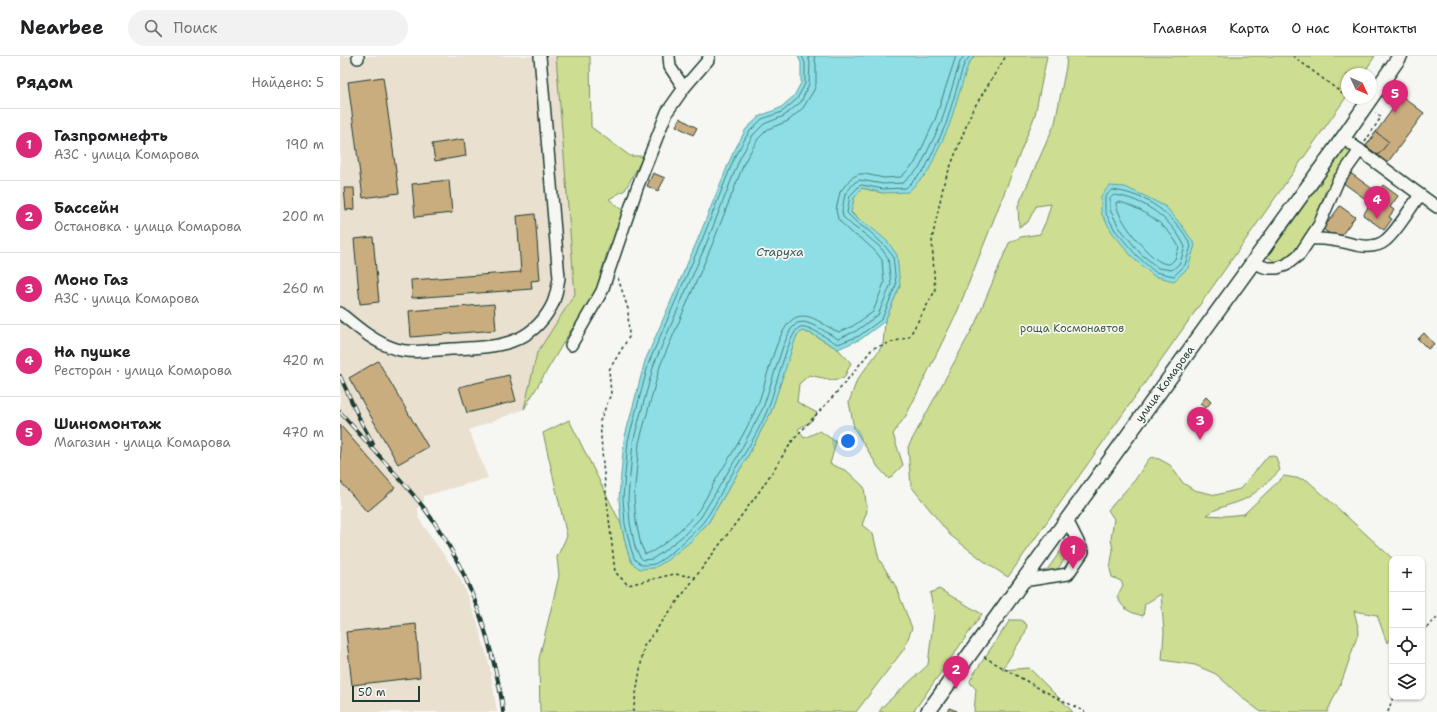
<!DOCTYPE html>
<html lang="ru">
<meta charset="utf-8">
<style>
body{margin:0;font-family:"Shantell Sans",sans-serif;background:#f2f2f2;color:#202124}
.controls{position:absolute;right:12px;bottom:12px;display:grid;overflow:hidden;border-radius:8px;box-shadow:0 1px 3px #0004}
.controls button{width:36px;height:36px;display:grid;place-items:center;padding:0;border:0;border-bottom:1px solid #e0e0e0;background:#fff;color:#202124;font:20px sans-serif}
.compass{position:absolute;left:1001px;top:12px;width:36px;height:36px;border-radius:50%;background:#fff;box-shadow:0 1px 3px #0004;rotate:134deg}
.scale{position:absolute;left:12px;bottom:10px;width:68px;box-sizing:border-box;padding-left:4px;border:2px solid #1f3d34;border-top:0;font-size:11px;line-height:14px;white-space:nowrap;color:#1f3d34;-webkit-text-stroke:3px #f6f6f2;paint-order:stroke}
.you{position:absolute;left:508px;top:385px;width:14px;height:14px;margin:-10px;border:3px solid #fff;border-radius:50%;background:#1a73e8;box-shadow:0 0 0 6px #1a73e833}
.badge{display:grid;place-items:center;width:26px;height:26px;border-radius:50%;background:#db2777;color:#fff;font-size:13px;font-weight:700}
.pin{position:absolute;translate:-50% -33px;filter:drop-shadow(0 1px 2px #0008)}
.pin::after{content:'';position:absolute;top:21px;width:14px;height:12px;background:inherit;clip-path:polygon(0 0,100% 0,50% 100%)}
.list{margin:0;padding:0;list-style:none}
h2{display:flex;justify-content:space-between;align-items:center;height:52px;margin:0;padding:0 16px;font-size:17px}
h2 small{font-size:13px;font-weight:400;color:#757577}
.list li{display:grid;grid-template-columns:26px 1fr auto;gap:12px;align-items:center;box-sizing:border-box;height:72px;padding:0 16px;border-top:1px solid #e0e0e0}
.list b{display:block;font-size:15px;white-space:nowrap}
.list p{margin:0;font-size:13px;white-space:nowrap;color:#757577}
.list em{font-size:13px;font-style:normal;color:#757577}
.icon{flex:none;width:22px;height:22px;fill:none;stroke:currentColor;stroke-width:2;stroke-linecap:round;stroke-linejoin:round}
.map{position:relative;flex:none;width:1097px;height:656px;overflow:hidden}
header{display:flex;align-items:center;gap:24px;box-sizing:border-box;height:56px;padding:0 20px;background:#fff;border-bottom:1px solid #e0e0e0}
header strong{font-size:19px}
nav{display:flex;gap:22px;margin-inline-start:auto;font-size:14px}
.search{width:280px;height:36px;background:#f2f2f2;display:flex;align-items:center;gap:10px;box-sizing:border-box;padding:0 14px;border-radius:22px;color:#757577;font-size:15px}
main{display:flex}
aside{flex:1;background:#fff}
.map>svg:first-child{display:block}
.built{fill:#e9e0d0}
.green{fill:#cdde92;stroke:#768e63}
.water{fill:#8ddfe5;stroke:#619e9e}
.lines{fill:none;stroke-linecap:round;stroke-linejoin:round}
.shore{stroke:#4b7e7b;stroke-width:1}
.building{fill:#caad7f;stroke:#1f3d34}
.minor-casing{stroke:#1f3d34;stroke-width:14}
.major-casing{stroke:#1f3d34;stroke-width:17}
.path{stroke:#1f3d34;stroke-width:1.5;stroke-dasharray:3 3;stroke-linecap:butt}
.minor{stroke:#f6f6f2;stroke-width:11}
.major{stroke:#f6f6f2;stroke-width:14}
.rail-casing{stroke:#1f3d34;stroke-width:4}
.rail{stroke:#f6f6f2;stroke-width:2.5;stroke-dasharray:8;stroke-linecap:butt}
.labels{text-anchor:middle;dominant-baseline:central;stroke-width:3.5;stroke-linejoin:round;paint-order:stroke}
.park-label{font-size:11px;fill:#425d47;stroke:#f6f6f2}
.street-label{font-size:11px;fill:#1f3d34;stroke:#f6f6f2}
.water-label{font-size:12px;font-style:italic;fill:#355d57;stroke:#f6f6f2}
</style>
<header>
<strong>Nearbee</strong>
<div class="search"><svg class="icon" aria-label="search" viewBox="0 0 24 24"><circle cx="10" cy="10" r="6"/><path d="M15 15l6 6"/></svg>Поиск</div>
<nav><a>Главная</a><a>Карта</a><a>О нас</a><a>Контакты</a></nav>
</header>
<main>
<aside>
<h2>Рядом<small>Найдено: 5</small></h2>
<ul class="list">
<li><span class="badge">1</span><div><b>Газпромнефть</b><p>АЗС · улица Комарова</p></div><em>190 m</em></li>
<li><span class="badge">2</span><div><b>Бассейн</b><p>Остановка · улица Комарова</p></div><em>200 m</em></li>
<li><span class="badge">3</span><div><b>Моно Газ</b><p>АЗС · улица Комарова</p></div><em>260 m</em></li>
<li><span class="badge">4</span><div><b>На пушке</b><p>Ресторан · улица Комарова</p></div><em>420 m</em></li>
<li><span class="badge">5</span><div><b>Шиномонтаж</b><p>Магазин · улица Комарова</p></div><em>470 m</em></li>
</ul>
</aside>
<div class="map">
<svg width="1097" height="656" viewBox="0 0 1097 656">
<rect width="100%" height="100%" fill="#f6f6f2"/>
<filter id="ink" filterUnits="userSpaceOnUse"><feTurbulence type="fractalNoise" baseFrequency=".025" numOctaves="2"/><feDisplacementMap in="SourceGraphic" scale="8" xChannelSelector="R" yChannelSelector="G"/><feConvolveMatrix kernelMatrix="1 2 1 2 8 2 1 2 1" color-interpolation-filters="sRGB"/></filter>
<g filter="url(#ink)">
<!-- built -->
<polygon class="built" points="0,0 216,0 235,238 197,297 184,353 129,374 148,422 84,440 84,445 78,452 79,463 120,522 137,565 150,611 157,656 0,656"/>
<!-- green -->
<g class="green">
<polygon points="216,0 250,0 251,71 290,100 304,100 285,134 269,143 287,159 268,193 252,249 231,274 184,353 197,297 235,238"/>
<polygon points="634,0 707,0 695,59 618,254 567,358 553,378 563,409 549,423 538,411 514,372 509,346 517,324 543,289 545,265 560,230 532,172 519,164 511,156 514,142 522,132 543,137"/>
<polygon points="727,0 1035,0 1023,18 1007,18 1007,40 668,521 649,509 610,479 571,430 568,391 635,268 669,187 681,181 700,178 706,165 711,148 696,150 688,166 679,171 678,150 715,67 726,11"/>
<polygon points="1007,88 1011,92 1010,101 985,136 974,167 952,199 946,204 939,206 934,205 927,201"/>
<polygon points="462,275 472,278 498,293 511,307 504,322 492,324 469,319 459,328 457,346 477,357 470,366 458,373 464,382 480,375 496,386 490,408 507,415 524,431 527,455 522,469 533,478 539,503 555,529 572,572 564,593 516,656 200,656 199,603 219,520 217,501 227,480 203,377 229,364 281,468 287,494 350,486 368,467 405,405 431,356 451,293 457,279"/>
<path d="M929,399L936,401L940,414C932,423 917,436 907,442C894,449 878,450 867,459L885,460L904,458L944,420L967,424L1053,503H1052V579L1047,587L1037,559L1014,555L1019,575L1003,622L988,654V656H921L905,644L876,618L855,609L822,604L824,576L821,538L805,548L803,560C789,556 784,554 777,541L783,529L781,525L772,521L770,513L773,494L771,483L774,463L768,454L795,424L808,404L811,401L819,403L830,409L843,427L854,434L876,439L900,433Z"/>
<polygon points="730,482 733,486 733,491 717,514 707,517 707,514 729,483"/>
<polygon points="599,533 642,558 573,656 539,656 543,650 588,609 594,557 590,537"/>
<polygon points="670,564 681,564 687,569 685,577 662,614 689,612 733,656 634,656 636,633 631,628 630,625 633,619"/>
</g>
<!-- water -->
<g class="water">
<polygon points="458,0 634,0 628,9 609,70 588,116 568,136 543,137 522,132 514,142 511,157 519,164 532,172 548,186 557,199 560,230 545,265 521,283 498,293 472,278 462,275 457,279 452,293 431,356 405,405 368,467 350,486 326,505 314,512 300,513 292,507 287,494 281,468 279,442 284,384 305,305 358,183 392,99 406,73 420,60 440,52 454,40 461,27 461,7"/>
<polygon points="769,130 785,131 807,141 826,151 843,171 855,189 848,212 834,225 814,220 794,203 772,176 761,157 761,140"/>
</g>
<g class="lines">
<!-- shore -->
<g class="shore">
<path d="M462,0L465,7V28L457,43L442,56L422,63L409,76L395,100L362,184L309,306L288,385L283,442L285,468L291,493L295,504L302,509C305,509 310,509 314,508C327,503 355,476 364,465C372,455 378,442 384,431C399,406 416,381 427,355C434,340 448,276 460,271C468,268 490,285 498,288L519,280L542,263L556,229L553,200L544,189L529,175L517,167L507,157L510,140L519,130L522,129L543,133L566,132L585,113L606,68L624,8L630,0"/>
<polyline points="468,0 470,7 469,28 461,46 444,60 424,68 413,79 400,102 367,186 314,308 293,386 288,442 290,467 295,491 300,501 303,504 312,503 320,498 344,479 361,461 397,401 423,352 443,290 451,273 457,267 464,266 476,270 498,283 516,275 538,259 551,228 548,202 541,192 526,179 514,171 503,161 502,155 505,138 515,126 520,124 543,128 563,127 580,111 601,67 620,6 624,0"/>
<path d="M474,0L476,8V28L474,34L463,52L448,65L428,73L418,83L405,105L372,189L320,310L299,387L294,442L296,466L301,489L305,498C317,497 347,468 355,459C363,449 369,436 375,425C390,401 406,376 417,350C426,331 436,268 457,261C472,256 486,272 499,276L513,270L533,256L544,227L542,204L536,196L523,184L510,176L498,163L496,154L500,136L511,122L519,118H525L544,122L561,121L575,107L595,64L616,0"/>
<path d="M772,134C805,137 837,160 851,190L845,209L834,220L815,216L797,200L775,174L765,156V141Z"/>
<path d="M774,139C803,142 833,164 845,191L840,207L832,214L818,212L800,197L779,171L770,154V143Z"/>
<path d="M778,146C783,146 788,149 793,151C812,159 829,172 839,191L835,203L830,208C828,208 824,208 821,206C808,201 776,161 776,147Z"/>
</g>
</g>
<!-- building -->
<g class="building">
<polygon points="43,21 59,137 23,142 8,26"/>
<polygon points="1062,40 1084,57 1045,110 1023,94"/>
<polygon points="340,62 357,72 353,79 336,70"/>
<polygon points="1036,76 1049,86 1038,99 1026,90"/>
<polygon points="124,83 126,100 95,105 92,88"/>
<polygon points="1009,116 1038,137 1043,129 1058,140 1050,151 1054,154 1049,161 1052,163 1044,174 1023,159 1031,147 1002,126"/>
<polygon points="313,117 325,122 318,135 307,130"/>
<polygon points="109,124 112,157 75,161 72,128"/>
<polygon points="4,132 14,132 15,153 6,154"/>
<polygon points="1000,150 1015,161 998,184 983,173"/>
<polygon points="195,158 200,224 191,225 192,233 72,242 71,224 181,216 177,160"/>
<polygon points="33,181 39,246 20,248 14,183"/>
<polygon points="154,248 156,274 71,281 69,255"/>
<polygon points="1084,277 1094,288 1088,293 1078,283"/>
<polygon points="38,305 88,391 58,408 9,322"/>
<polygon points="169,319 176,345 127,357 119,331"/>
<polygon points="866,341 871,346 866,352 860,348"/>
<polygon points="0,369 55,432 27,456 0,425"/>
<polygon points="76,568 80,621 12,629 6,576"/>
<polygon points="609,652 617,655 617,656 607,656"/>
</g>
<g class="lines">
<!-- minor casing -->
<g class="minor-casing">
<g id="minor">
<polyline points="18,0 18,2"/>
<polyline points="329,0 330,11 344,32"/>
<polyline points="1003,82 1068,130 1097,151"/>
<path d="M970,183C986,182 1000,185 1016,189C1026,191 1038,191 1046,184C1058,174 1070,152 1080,139"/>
<polyline points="913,207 927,212 937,212 946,209 960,198 979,169 998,125 1020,94"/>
<path d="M0,257C17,271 35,287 56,293C73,298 93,294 111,293C151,291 189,292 211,251C216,243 217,232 219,222L200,0"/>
<polyline points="231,289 262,235 297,132 327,56 344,32 368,4 369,0"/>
<polyline points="683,525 728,518 743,496 727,464"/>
</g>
</g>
<!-- major casing -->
<g class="major-casing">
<polyline id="major" points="588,656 1003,82 1060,0"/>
</g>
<!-- path -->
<g class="path">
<polyline points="953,0 1007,41"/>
<polyline points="1009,42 1014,45"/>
<polyline points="1025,86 1041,61 1035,57"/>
<polyline points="278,222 288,253 289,281 269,314 271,338 260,365 263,409 275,516 288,529 334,518 356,521"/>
<polyline points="1082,576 1097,562"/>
<polyline points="644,601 702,634 745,656"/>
<polyline points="293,656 304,590 419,436 453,384 499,334 533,292 569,281 595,235 592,183 604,127 632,55 666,0"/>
<polyline points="1048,656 1053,641"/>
</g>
<!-- minor -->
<use href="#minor" class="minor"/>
<!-- major -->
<use href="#major" class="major"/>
<!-- rail casing -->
<g class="rail-casing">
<g id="rail">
<polyline points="0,320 20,364 33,388"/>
<path d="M0,356C28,388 58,419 84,452C119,498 141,552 154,608C158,624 162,640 163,656"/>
</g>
</g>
<!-- rail -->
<use href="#rail" class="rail"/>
</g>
</g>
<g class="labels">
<!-- park labels -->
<g class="park-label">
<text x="732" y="272">роща Космонавтов</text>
</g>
<!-- street labels -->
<g class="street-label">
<text transform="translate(825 328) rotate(-54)">улица Комарова</text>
</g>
<!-- water labels -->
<g class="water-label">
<text x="440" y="196">Старуха</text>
</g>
</g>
</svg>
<div class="controls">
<button>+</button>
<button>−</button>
<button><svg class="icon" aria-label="locate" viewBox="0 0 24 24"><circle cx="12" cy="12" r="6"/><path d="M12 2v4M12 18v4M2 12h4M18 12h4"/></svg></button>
<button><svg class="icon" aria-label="layers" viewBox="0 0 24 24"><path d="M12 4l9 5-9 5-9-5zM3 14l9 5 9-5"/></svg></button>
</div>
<svg class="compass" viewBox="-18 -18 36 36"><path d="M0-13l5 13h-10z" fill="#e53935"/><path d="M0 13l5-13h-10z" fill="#757577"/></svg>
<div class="scale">50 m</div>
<div class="you"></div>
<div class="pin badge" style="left:733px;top:513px">1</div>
<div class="pin badge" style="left:616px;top:633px">2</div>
<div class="pin badge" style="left:860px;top:384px">3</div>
<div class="pin badge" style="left:1037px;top:163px">4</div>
<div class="pin badge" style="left:1055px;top:57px">5</div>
</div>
</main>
